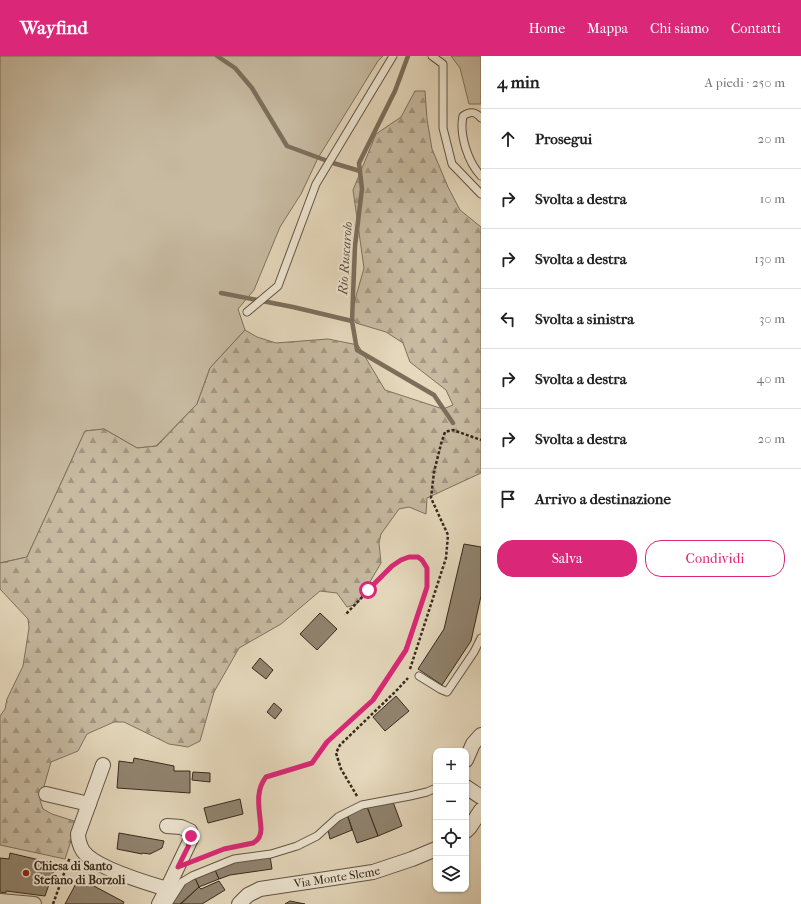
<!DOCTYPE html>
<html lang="it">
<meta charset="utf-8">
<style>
body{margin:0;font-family:"IM FELL French Canon",serif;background:#f2f2f2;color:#222}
.controls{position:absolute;right:12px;bottom:12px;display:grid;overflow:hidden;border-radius:8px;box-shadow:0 1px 3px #0004}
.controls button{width:36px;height:36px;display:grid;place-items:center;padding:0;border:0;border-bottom:1px solid #e0e0e0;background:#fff;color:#222;font:20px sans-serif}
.stop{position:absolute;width:12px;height:12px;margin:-9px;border:3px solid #db2777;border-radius:50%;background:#fff}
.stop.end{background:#db2777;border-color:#fff;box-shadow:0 1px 4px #0008}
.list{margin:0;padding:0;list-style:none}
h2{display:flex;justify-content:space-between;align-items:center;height:52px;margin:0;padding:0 16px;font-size:17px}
h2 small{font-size:13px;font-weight:400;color:#767676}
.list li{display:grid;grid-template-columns:26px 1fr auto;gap:12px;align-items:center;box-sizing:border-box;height:60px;padding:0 16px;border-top:1px solid #e0e0e0}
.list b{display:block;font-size:15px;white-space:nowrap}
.list em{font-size:13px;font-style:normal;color:#767676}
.actions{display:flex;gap:8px;padding:12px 16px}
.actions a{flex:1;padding:9px 0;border:1px solid #db2777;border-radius:16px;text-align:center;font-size:14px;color:#db2777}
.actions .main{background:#db2777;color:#fff}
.icon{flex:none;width:22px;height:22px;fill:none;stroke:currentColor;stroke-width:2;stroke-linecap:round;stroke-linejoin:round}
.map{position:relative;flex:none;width:481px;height:848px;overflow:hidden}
header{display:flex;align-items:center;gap:24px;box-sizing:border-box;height:56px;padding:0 20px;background:#db2777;color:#fff}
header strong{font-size:19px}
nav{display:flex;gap:22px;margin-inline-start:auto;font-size:14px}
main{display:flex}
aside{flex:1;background:#fff}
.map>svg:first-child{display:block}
.grass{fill:#c7baa1;stroke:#7f715f}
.forest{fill:url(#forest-firs);stroke:#7f715f}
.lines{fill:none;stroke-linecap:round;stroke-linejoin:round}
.stream{stroke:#7c6e5c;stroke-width:4.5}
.building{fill:#918470;stroke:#37281d}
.service-casing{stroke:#625445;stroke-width:9}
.minor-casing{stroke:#625445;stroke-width:16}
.path{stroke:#37281d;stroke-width:2.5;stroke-dasharray:3 2;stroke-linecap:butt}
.service{stroke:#eee6d3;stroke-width:7}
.minor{stroke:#eee6d3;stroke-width:14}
.route{stroke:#db2777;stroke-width:5}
.poi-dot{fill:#8f2418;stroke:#eee6d3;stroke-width:1.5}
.labels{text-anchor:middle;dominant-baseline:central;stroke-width:4;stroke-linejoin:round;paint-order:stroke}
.poi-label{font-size:12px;font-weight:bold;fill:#37281d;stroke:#eee6d3;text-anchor:start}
.street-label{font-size:12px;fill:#37281d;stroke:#eee6d3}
.water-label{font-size:13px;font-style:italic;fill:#5a4b3c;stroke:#eee6d3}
</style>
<header>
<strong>Wayfind</strong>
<nav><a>Home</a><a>Mappa</a><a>Chi siamo</a><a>Contatti</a></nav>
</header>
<main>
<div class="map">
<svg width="481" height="848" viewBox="0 0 481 848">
<defs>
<pattern id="forest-firs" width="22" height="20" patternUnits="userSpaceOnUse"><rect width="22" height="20" fill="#c7baa1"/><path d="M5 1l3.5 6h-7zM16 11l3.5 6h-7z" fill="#a29783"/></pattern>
</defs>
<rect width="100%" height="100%" fill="#e5d8bc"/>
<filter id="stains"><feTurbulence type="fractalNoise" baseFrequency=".005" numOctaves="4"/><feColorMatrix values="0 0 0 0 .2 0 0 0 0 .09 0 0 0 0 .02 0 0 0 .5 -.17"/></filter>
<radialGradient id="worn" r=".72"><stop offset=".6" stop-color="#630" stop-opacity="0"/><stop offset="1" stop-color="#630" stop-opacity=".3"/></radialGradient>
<!-- grass -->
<g class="grass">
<polygon points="0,0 383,0 378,5 318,102 301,138 280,171 254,234 238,253 245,274 210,312 197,348 156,390 137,392 104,373 85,375 27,501 0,507"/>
<polygon points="451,0 481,0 481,48 469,48 460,12"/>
</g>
<!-- forest -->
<polygon class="forest" points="415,35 425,35 427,63 432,93 448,131 460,154 481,171 481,417 427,442 426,458 409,451 399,453 381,478 379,487 381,507 357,548 347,551 337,537 320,535 281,568 239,592 214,636 200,685 188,691 169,688 124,666 114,666 87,678 78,695 51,706 40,744 43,753 52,758 77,766 65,803 0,789 0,660 5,653 7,643 23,610 29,572 28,563 0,533 0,507 27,501 85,375 104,373 137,392 157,390 197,348 210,312 245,274 257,281 276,287 328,283 358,289 385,334 443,353 453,349 446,334 410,306 403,287 386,276 356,267 351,258 364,212 353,134 376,78 401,61"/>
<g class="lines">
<!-- stream -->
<g class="stream">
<polyline points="217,0 235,12 252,32 287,90 333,107 360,115"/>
<polyline points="408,0 395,35 359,107 362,133 355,190 352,265 357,294 434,339 453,367"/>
<polyline points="221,237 293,251 352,265"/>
</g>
</g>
<!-- building -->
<g class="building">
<polygon points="464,488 481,491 481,540 471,585 442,629 418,613 444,573"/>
<polygon points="320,557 337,573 317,594 300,578"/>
<polygon points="260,602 273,614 266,623 252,612"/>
<polygon points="396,640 409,655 385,675 373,661"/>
<polygon points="274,647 282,654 275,663 267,656"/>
<polygon points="134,702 174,710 174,715 190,715 190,737 117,732 119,705 133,707"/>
<polygon points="193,716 210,717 210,726 192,724"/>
<polygon points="240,743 243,758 208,767 204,752"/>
<polygon points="393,746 402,770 378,780 367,751"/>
<polygon points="367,751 378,780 357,787 347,758"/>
<polygon points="347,758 352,774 330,783 328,774"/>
<polygon points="119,777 164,785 162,792 150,798 142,797 142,798 117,793"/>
<polygon points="10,797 56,808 45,840 6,835 6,837 0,836 0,802 9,803"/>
<polygon points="270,800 272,813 230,819 219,823 214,812 229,807"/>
<polygon points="214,812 219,823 199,831 194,820"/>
<polygon points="194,820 199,831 180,848 173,848 171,847 184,826"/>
<polygon points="79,822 124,846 123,848 65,848"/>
<polygon points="219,825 225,834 202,848 181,848 199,831 201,833"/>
<polygon points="290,845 305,848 285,848"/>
</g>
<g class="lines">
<!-- service casing -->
<g class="service-casing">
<g id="service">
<polyline points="432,0 443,8 443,72 452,108 481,138"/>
<path d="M481,62C475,55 470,55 463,60C459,79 468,106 481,120"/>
<polyline points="247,256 278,230 316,128 393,0"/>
<polyline points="419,620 440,633 447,636 474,596 481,582"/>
<polyline points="168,848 182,826 192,820 234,803 271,798 297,790 317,780 338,761 362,749 410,740 427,736 436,732"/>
</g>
</g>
<!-- minor casing -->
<g class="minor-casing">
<g id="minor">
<polyline points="466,704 473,688 481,679"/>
<path d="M103,709L78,778C78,784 80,790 83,795C95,812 147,827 167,833"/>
<polyline points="466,731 481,741"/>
<polyline points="46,738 89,748"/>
<polyline points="466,775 470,771 481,754"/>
<polyline points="0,845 34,848"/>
<polyline points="159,848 167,833 191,783 190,775 181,771 167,770"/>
<path id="s1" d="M239,848L248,839L260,833L373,816L412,803L436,793"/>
</g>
</g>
<!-- path -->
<g class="path">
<polyline points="410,613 446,502 448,479 431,442 434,416 441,388 445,376 453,374 481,384"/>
<polyline points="357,740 341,713 336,697 340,689 397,634 408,622"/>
<path d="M241,790C246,789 252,788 256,785C266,777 258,750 258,738C259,732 262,726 266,721L312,707L327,686L373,644L405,594L427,531V512L422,504L417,501H409L401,504L392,510L345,559"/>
<polyline points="196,805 224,793 230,792"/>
<polyline points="53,848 70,801"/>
</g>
<!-- service -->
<use href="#service" class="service"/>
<!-- minor -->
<use href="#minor" class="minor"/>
</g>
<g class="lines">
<!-- route -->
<path class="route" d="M191,780L188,791L178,811L224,793L253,787C259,784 261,780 261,773C260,755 254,736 266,721L312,707L327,686L373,644L406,594L427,531V512L422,504L418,501H409L401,504L392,510L368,534"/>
</g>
<!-- markers -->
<circle class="poi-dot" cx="26" cy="817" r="4"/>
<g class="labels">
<!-- poi labels -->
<g class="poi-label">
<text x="34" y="810">Chiesa di Santo<tspan x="34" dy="14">Stefano di Borzoli</tspan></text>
</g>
<!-- street labels -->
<g class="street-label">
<text stroke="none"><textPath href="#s1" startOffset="104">Via Monte Sleme</textPath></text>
</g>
<!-- water labels -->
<g class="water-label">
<text transform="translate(345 202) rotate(-86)">Rio Ruscarolo</text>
</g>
</g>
<rect width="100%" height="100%" filter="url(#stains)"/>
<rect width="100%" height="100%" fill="url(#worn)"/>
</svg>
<div class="controls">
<button>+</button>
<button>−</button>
<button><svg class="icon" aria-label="locate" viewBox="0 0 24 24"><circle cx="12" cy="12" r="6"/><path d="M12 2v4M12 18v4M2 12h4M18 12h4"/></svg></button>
<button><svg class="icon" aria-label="layers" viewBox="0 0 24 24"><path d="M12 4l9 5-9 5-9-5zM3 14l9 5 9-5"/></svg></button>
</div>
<div class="stop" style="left:368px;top:534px"></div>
<div class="stop end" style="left:191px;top:780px"></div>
</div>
<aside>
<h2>4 min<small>A piedi · 250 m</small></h2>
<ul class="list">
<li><svg class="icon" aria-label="ahead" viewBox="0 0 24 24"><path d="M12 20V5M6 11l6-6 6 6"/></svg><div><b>Prosegui</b></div><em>20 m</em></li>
<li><svg class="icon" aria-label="right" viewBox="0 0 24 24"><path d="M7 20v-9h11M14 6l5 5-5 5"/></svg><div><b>Svolta a destra</b></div><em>10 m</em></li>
<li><svg class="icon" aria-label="right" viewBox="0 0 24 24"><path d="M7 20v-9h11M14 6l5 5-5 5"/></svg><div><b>Svolta a destra</b></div><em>130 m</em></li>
<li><svg class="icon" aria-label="left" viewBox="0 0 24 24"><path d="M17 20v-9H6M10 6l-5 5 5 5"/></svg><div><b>Svolta a sinistra</b></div><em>30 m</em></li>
<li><svg class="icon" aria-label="right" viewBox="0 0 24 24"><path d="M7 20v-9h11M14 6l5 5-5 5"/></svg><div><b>Svolta a destra</b></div><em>40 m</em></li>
<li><svg class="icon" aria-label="right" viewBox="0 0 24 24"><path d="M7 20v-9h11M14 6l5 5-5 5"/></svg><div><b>Svolta a destra</b></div><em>20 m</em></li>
<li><svg class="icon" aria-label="arrive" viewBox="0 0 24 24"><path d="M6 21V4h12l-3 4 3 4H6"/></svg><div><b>Arrivo a destinazione</b></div></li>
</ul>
<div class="actions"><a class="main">Salva</a><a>Condividi</a></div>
</aside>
</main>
